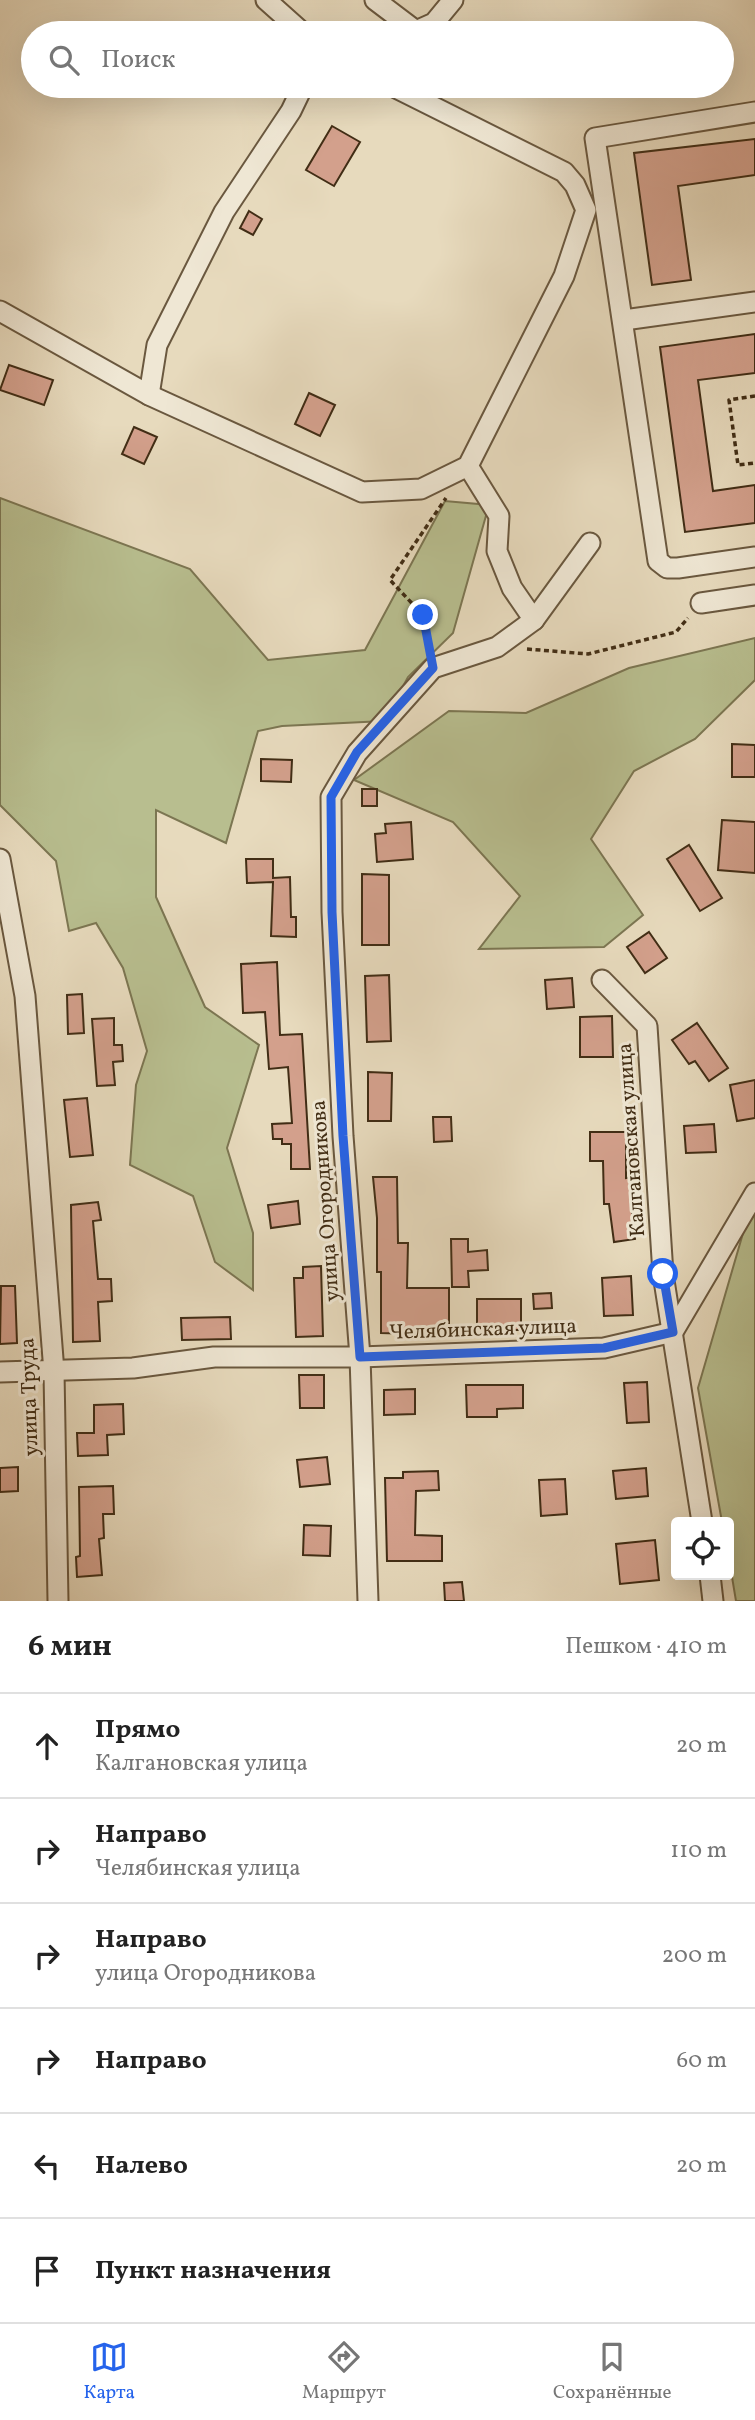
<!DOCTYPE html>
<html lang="ru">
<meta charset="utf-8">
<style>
body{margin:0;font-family:Vollkorn,serif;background:#f6f6f6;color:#222}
.controls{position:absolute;right:21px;bottom:21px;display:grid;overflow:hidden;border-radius:7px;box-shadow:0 7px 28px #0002}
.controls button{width:63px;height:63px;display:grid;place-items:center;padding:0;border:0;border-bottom:2px solid #e0e0e0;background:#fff;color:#222;font:35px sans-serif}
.stop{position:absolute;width:21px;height:21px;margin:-16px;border:5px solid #2563eb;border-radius:50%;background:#fff}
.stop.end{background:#2563eb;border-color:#fff;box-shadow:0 2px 7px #0008}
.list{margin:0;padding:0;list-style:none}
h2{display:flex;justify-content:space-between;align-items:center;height:91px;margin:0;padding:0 28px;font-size:30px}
h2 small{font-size:23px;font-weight:400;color:#767676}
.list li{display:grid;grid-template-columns:46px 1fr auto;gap:21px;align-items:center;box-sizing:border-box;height:105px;padding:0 28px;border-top:2px solid #e0e0e0}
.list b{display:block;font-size:26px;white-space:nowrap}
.list p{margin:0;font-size:23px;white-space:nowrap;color:#767676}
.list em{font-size:23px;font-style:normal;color:#767676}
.icon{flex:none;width:38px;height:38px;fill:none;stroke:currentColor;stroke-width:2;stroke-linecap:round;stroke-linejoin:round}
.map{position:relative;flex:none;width:755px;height:1601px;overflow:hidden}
.search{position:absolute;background:#fff;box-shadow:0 7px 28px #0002;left:21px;right:21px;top:21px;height:77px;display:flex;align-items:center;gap:18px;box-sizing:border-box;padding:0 24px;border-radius:38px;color:#767676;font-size:26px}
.sheet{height:721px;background:#fff}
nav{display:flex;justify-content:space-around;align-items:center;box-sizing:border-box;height:98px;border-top:2px solid #e0e0e0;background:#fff;font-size:19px;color:#767676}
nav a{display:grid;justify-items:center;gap:4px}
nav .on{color:#2563eb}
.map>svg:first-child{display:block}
.green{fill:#b8be8f;stroke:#7c7652;stroke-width:2}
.building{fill:#d3a08c;stroke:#412d15;stroke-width:2}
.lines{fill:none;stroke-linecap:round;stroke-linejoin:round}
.minor-casing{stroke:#6a583f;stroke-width:23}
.path{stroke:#412d15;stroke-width:3.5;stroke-dasharray:5 3.5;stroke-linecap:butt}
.minor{stroke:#efe7d4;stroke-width:19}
.route{stroke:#2563eb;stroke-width:9}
.labels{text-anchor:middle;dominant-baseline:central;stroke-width:6;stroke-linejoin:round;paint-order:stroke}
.street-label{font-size:21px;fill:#412d15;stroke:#efe7d4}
</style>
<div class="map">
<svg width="755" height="1601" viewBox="0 0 755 1601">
<rect width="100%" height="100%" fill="#e7dabd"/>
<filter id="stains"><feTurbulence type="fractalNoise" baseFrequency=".00286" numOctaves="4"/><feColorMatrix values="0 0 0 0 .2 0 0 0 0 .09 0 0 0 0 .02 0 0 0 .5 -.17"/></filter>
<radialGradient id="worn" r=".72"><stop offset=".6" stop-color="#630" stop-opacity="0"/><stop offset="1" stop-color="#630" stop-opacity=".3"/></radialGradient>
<!-- green -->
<g class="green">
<polygon points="0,498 190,569 268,660 365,650 445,501 489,505 453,633 408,677 384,721 282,726 258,731 226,843 156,810 156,897 205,1007 259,1045 227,1148 253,1233 253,1290 215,1262 193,1196 130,1165 136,1085 147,1051 123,968 96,923 69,931 56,861 0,805"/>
<polygon points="755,638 755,680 695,739 634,771 591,839 643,915 604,947 479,949 520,896 453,822 354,780 449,711 526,713 629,668"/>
<polygon points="755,1192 755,1601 736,1601 729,1559 729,1522 722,1522 698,1388"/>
</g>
<!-- building -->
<g class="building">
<polygon points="332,126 360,142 334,186 306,170"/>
<polygon points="755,139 755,175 678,186 691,280 652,285 634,153"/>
<polygon points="249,211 262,219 253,235 240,228"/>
<polygon points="755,334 755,373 698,380 713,491 755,485 755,523 685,532 660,347"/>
<polygon points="9,365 53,380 44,405 0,390"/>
<polygon points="309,393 335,405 320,436 295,424"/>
<polygon points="134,427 157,437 144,464 122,454"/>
<polygon points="732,744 755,745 755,777 732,777"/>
<polygon points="261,759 292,760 291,782 261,781"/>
<rect x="362" y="789" width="15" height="17"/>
<polygon points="722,820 755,822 755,873 718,870"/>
<polygon points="411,822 413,859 377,862 375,834 386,833 385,824"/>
<polygon points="689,845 722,898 700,911 667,859"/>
<polygon points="246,859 273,859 273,878 290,877 291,917 296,917 296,937 271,936 273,882 247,883"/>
<polygon points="362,874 389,875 389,945 362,945"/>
<polygon points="649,932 667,958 645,973 627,947"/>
<polygon points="277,962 280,1035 302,1034 310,1169 291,1169 291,1144 282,1144 282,1139 273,1139 272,1124 292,1123 288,1067 269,1069 265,1012 243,1013 241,964"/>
<polygon points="389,975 391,1041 367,1042 365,976"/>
<polygon points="572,978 574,1007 547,1009 545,980"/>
<polygon points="82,994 84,1033 68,1034 67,995"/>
<polygon points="612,1016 613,1057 580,1057 580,1017"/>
<polygon points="114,1018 114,1045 122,1045 123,1061 113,1062 115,1085 97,1086 92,1019"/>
<polygon points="697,1023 728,1068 709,1081 695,1061 689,1064 672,1040"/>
<polygon points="368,1072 392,1073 391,1121 368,1121"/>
<polygon points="755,1080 755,1118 737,1121 730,1085"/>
<polygon points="87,1098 93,1155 70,1157 64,1100"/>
<polygon points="433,1117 451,1117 452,1141 434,1142"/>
<polygon points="714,1124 716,1152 686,1153 684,1126"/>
<polygon points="590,1132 626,1132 626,1178 632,1177 631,1203 635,1239 614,1242 609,1204 604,1204 603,1161 590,1161"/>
<polygon points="373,1177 397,1177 398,1243 408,1243 407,1288 449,1288 449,1335 381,1333 381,1272 377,1272 377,1218"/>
<polygon points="298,1201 300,1224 271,1228 268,1205"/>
<polygon points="98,1202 101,1220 93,1221 98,1279 111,1279 112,1301 98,1302 100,1341 73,1342 71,1205"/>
<polygon points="451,1239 468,1239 468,1252 487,1250 488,1270 468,1271 469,1287 452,1287"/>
<polygon points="321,1266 323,1336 296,1337 294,1278 303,1278 303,1267"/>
<polygon points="631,1276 633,1315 604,1316 602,1278"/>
<polygon points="1,1286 15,1286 17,1343 0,1344"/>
<polygon points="551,1293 552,1308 534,1309 533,1294"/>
<rect x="477" y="1299" width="44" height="31"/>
<polygon points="230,1317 231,1339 182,1340 181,1318"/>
<polygon points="299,1375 324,1375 324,1408 300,1408"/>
<polygon points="647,1382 649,1422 627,1423 624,1383"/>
<polygon points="466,1385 523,1385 523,1408 497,1409 497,1417 467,1417"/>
<polygon points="415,1389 415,1414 384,1415 384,1390"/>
<polygon points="123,1404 124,1434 107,1435 108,1455 78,1456 77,1433 94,1433 94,1405"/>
<polygon points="327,1457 330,1484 300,1487 297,1460"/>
<polygon points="18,1467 18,1491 0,1492 0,1468"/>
<polygon points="646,1468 648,1496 616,1499 613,1471"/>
<polygon points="438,1471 439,1490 416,1491 415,1535 442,1536 442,1561 387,1561 385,1478 403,1478 403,1472"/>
<polygon points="565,1479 567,1514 541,1516 539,1480"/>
<polygon points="113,1486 114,1514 103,1514 104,1538 99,1539 102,1575 77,1577 76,1557 80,1556 79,1487"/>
<polygon points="304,1525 331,1526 330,1556 303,1555"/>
<polygon points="655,1540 659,1580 620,1584 616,1544"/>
<polygon points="462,1582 464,1601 445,1601 444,1583"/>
</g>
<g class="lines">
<!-- minor casing -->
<g class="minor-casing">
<g id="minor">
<polyline points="266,0 303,33"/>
<polyline points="375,0 416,31 434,23 453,0"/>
<polyline points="755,112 595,138 658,561 667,568 678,568 755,557"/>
<polyline points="0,311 149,395 362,492 421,489 468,466 564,276 586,210 575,185 564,172 392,86"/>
<polyline points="624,320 755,302"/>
<polyline points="149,395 157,345 224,212 291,111 303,86"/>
<polyline points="468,466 499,516 497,551 512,588 534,620"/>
<polyline points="701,603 755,595"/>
<polyline points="0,859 25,996 54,1372 58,1601"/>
<polyline points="602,980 647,1026 663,1274 702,1522"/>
<polyline points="0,1372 133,1368 214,1357 360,1357 604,1348 673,1332 755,1193"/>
<polyline points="710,1575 713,1601"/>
<polyline points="368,1601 360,1357 343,1136 332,912 331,797 357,753 433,668 497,647 534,620 590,543"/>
</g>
</g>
<!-- path -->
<g class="path">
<polyline points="755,396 729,400 738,465 755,463"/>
<polyline points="429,649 423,615 390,580 446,498"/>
<polyline points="527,649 588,654 676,632 688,618"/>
</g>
<!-- minor -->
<use href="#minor" class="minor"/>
</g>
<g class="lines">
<!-- route -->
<polyline class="route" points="423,615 433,668 357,752 331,797 332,912 343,1136 360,1357 604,1348 673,1332 663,1274"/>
</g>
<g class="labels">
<!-- street labels -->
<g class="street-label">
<text transform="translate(632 1140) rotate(-94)">Калгановская улица</text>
<text transform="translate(326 1201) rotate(-94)">улица Огородникова</text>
<text transform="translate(483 1330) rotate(-2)">Челябинская улица</text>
<text transform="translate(30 1397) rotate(-92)">улица Труда</text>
</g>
</g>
<rect width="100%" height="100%" filter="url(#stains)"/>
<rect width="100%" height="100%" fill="url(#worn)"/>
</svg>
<div class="controls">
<button><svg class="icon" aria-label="locate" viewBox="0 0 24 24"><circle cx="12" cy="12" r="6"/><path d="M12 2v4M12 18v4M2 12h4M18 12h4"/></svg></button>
</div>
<div class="stop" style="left:663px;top:1274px"></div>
<div class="stop end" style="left:423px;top:615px"></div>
<div class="search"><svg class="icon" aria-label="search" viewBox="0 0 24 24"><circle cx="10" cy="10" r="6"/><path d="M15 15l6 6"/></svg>Поиск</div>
</div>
<section class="sheet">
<h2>6 мин<small>Пешком · 410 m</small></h2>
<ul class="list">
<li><svg class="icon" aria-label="ahead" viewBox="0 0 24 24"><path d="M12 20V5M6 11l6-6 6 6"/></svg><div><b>Прямо</b><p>Калгановская улица</p></div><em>20 m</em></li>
<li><svg class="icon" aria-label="right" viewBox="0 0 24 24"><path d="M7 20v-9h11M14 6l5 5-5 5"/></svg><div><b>Направо</b><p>Челябинская улица</p></div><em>110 m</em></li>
<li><svg class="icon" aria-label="right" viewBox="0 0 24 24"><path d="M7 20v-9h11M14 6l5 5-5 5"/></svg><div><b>Направо</b><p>улица Огородникова</p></div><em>200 m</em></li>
<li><svg class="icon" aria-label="right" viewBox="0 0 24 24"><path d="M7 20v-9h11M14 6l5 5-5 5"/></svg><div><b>Направо</b></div><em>60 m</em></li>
<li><svg class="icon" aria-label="left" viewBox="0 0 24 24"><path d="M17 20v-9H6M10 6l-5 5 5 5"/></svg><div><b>Налево</b></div><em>20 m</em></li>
<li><svg class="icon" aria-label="arrive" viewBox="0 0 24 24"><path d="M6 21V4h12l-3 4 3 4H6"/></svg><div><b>Пункт назначения</b></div></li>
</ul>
</section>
<nav>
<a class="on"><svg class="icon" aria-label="map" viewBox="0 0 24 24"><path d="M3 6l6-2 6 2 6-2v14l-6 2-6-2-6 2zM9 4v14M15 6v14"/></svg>Карта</a>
<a><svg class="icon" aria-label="directions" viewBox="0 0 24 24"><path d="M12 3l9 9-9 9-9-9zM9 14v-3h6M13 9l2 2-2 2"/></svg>Маршрут</a>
<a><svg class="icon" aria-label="saved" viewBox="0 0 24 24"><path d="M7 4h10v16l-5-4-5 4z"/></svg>Сохранённые</a>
</nav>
